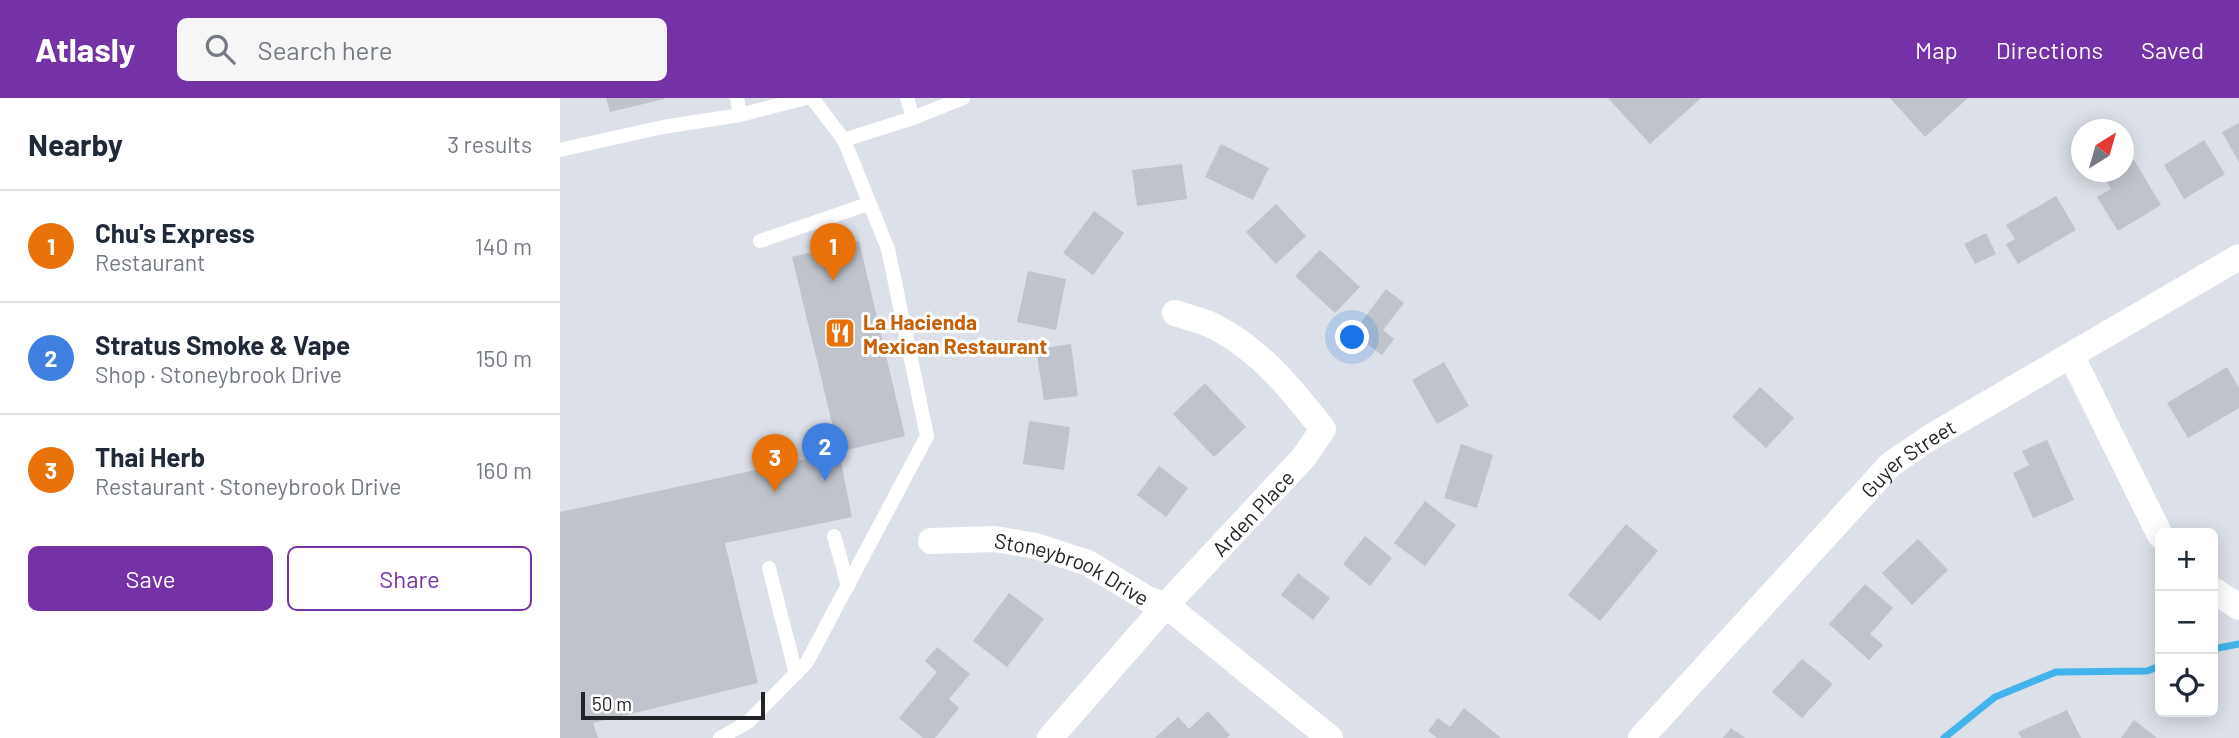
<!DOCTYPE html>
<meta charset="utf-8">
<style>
body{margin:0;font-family:Barlow,sans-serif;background:#f6f6f7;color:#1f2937}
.controls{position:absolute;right:21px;bottom:21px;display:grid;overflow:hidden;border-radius:10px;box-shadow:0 4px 18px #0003}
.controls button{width:63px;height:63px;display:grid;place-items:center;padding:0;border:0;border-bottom:2px solid #e0e1e3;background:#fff;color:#1f2937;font:35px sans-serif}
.compass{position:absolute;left:1511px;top:21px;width:63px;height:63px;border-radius:50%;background:#fff;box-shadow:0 4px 18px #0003;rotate:37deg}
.scale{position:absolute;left:21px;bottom:18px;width:184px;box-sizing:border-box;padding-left:7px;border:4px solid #222427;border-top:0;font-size:19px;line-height:24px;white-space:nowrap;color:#222427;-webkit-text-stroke:5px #fff;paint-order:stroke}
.you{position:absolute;left:793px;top:240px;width:24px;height:24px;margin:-18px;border:5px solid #fff;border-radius:50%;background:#1a73e8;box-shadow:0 0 0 10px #1a73e833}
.badge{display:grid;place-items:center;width:46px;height:46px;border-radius:50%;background:#7532a6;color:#fff;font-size:23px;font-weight:700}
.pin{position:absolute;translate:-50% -58px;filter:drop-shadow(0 2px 4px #0008)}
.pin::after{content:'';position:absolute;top:37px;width:24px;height:21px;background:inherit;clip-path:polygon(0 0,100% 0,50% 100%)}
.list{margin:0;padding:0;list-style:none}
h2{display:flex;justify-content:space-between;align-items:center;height:91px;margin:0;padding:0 28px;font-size:30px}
h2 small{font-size:23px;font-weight:400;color:#747a83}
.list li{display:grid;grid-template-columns:46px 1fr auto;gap:21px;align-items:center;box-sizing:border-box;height:112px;padding:0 28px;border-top:2px solid #e0e1e3}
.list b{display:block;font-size:26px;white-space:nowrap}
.list p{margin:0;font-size:23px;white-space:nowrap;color:#747a83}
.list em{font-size:23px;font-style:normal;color:#747a83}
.actions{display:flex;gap:14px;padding:21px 28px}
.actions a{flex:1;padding:16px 0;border:2px solid #7532a6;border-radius:10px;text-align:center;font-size:24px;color:#7532a6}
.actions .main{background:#7532a6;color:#fff}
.icon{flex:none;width:38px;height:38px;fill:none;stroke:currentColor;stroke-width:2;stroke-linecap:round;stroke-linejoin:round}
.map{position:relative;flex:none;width:1679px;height:640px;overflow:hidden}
header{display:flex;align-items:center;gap:42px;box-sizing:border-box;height:98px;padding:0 35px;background:#7532a6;color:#fff}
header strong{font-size:33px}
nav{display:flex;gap:38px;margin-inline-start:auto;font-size:24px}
.search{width:490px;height:63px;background:#f6f6f7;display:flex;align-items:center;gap:18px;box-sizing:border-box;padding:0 24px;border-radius:10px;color:#747a83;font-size:26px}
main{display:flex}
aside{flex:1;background:#fff}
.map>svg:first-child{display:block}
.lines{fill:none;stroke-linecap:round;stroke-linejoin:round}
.stream{stroke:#42b4eb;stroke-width:7}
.building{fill:#bfc3cb}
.lane{stroke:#fff;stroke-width:14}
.street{stroke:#fff;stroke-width:26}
.labels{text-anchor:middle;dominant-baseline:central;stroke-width:6;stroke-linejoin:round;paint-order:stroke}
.food-label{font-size:21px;font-weight:bold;fill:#c56008;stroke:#fff;text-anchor:start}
.street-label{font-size:21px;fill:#222427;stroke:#fff}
</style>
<header>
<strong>Atlasly</strong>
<div class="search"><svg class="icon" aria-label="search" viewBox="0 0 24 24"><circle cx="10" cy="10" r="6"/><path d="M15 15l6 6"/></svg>Search here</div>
<nav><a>Map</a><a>Directions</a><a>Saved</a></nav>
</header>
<main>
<aside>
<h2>Nearby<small>3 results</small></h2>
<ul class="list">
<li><span class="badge" style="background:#e8710a">1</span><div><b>Chu's Express</b><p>Restaurant</p></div><em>140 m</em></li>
<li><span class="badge" style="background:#3f7fe0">2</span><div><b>Stratus Smoke &amp; Vape</b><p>Shop · Stoneybrook Drive</p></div><em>150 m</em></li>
<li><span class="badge" style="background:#e8710a">3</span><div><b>Thai Herb</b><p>Restaurant · Stoneybrook Drive</p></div><em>160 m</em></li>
</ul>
<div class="actions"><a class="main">Save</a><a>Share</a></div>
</aside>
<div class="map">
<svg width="1679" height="640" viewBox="0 0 1679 640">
<rect width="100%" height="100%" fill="#dce0e8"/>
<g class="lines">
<!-- stream -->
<g class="stream">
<polyline points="1653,551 1679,546"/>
<polyline points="1384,640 1435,599 1496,574 1587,573 1600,568"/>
</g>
</g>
<!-- building -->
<g class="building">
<polygon points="46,0 104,0 104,1 50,14"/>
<polygon points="1048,0 1141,0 1090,46"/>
<polygon points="1330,0 1408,0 1365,39"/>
<polygon points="1679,25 1679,64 1662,34"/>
<polygon points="1644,42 1665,76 1624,101 1604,67"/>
<polygon points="661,46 709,70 693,102 645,79"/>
<polygon points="1574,62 1601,107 1558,133 1537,99 1551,91 1544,79 1553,74 1563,74 1563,68"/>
<polygon points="622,66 627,101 577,108 572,72"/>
<polygon points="1496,98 1516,132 1458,166 1446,146 1455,141 1446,127"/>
<polygon points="716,106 746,138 716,166 686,134"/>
<polygon points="534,113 564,135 533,177 503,155"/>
<polygon points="1426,135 1436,156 1415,166 1404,146"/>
<polygon points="299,143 345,338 279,354 232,159"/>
<polygon points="760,152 800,189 775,215 735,178"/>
<polygon points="468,173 506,181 496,232 457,224"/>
<polygon points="826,191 844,205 823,232 834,241 822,257 793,235"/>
<polygon points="511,246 518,298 484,302 476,251"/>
<polygon points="884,264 909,308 877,326 852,282"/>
<polygon points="1667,269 1679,290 1679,310 1628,340 1607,305"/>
<polygon points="645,285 686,329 654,359 613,316"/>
<polygon points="1200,289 1234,320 1206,350 1172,319"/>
<polygon points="469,323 510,329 504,372 463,366"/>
<polygon points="1487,342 1514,402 1473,420 1453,375 1469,367 1462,353"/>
<polygon points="901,346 933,357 917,410 884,400"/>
<polygon points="279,354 292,419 165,445 198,585 33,625 38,640 0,640 0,414"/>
<polygon points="599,368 628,390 606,419 577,397"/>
<polygon points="865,403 896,427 865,468 834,445"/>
<polygon points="1066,426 1098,453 1040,523 1008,497"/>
<polygon points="805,438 832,460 810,488 783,466"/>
<polygon points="1358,441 1388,472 1352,507 1322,475"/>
<polygon points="738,475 770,500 753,522 721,497"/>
<polygon points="1305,486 1333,510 1310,536 1323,547 1309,562 1269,526"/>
<polygon points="449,495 484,521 447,569 413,543"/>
<polygon points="377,549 410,576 389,601 399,610 375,640 363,640 339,620 377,574 365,563"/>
<polygon points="1242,561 1273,586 1242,620 1212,594"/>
<polygon points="904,610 941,640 877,640 868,633 878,620 890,629"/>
<polygon points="1507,612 1521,640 1461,640 1458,634"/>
<polygon points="648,613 670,637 667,640 595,640 618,619 629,631"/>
<polygon points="1574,622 1597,640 1561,640"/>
<polygon points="1171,630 1185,640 1163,640"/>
</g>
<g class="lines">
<!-- lane -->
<g class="lane">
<polyline points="177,0 180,17"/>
<polyline points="347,0 353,20"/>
<polyline points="284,42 353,20 403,0"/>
<polyline points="0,52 103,29 180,17 246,0"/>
<polyline points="200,143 308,106"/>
<polyline points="274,438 288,488"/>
<polyline points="209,470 236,576"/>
<polyline points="160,640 188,624 247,564 367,338 328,151 284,42 252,0"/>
</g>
<!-- street -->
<g class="street">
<polyline points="1511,257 1600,437"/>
<path id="s1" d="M371,443L435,441L476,448L528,465L589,502L606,507L770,640"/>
<polyline points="1653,492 1679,509"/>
<path id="s2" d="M490,640L606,507L744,359L763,331C733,293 701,253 657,230C645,223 629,220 615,215"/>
<path id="s3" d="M1081,640L1331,366L1374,337L1679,159"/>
</g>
</g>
<!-- icons -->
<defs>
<g id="restaurant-square" transform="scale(1.575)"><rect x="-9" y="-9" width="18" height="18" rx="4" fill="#e8710a" stroke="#fff"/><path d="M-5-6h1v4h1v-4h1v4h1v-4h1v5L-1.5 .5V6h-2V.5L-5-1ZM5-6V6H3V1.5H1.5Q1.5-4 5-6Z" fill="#fff"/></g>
</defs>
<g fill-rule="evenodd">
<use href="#restaurant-square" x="280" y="235"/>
</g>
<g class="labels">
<!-- food labels -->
<g class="food-label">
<text x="303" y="223">La Hacienda<tspan x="303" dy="24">Mexican Restaurant</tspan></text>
</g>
<!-- street labels -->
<g class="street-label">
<text stroke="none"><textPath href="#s3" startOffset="388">Guyer Street</textPath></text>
<text stroke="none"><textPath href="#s2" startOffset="303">Arden Place</textPath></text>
<text stroke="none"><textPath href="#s1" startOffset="147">Stoneybrook Drive</textPath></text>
</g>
</g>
</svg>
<div class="controls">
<button>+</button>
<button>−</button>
<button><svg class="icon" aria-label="locate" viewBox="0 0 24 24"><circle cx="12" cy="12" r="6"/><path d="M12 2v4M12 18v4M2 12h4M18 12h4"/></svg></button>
</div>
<svg class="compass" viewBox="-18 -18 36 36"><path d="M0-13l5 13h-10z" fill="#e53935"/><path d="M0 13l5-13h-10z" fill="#747a83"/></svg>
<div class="scale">50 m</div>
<div class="you"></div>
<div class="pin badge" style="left:273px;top:183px;background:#e8710a">1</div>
<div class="pin badge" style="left:265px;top:383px;background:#3f7fe0">2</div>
<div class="pin badge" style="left:215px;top:394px;background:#e8710a">3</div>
</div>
</main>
